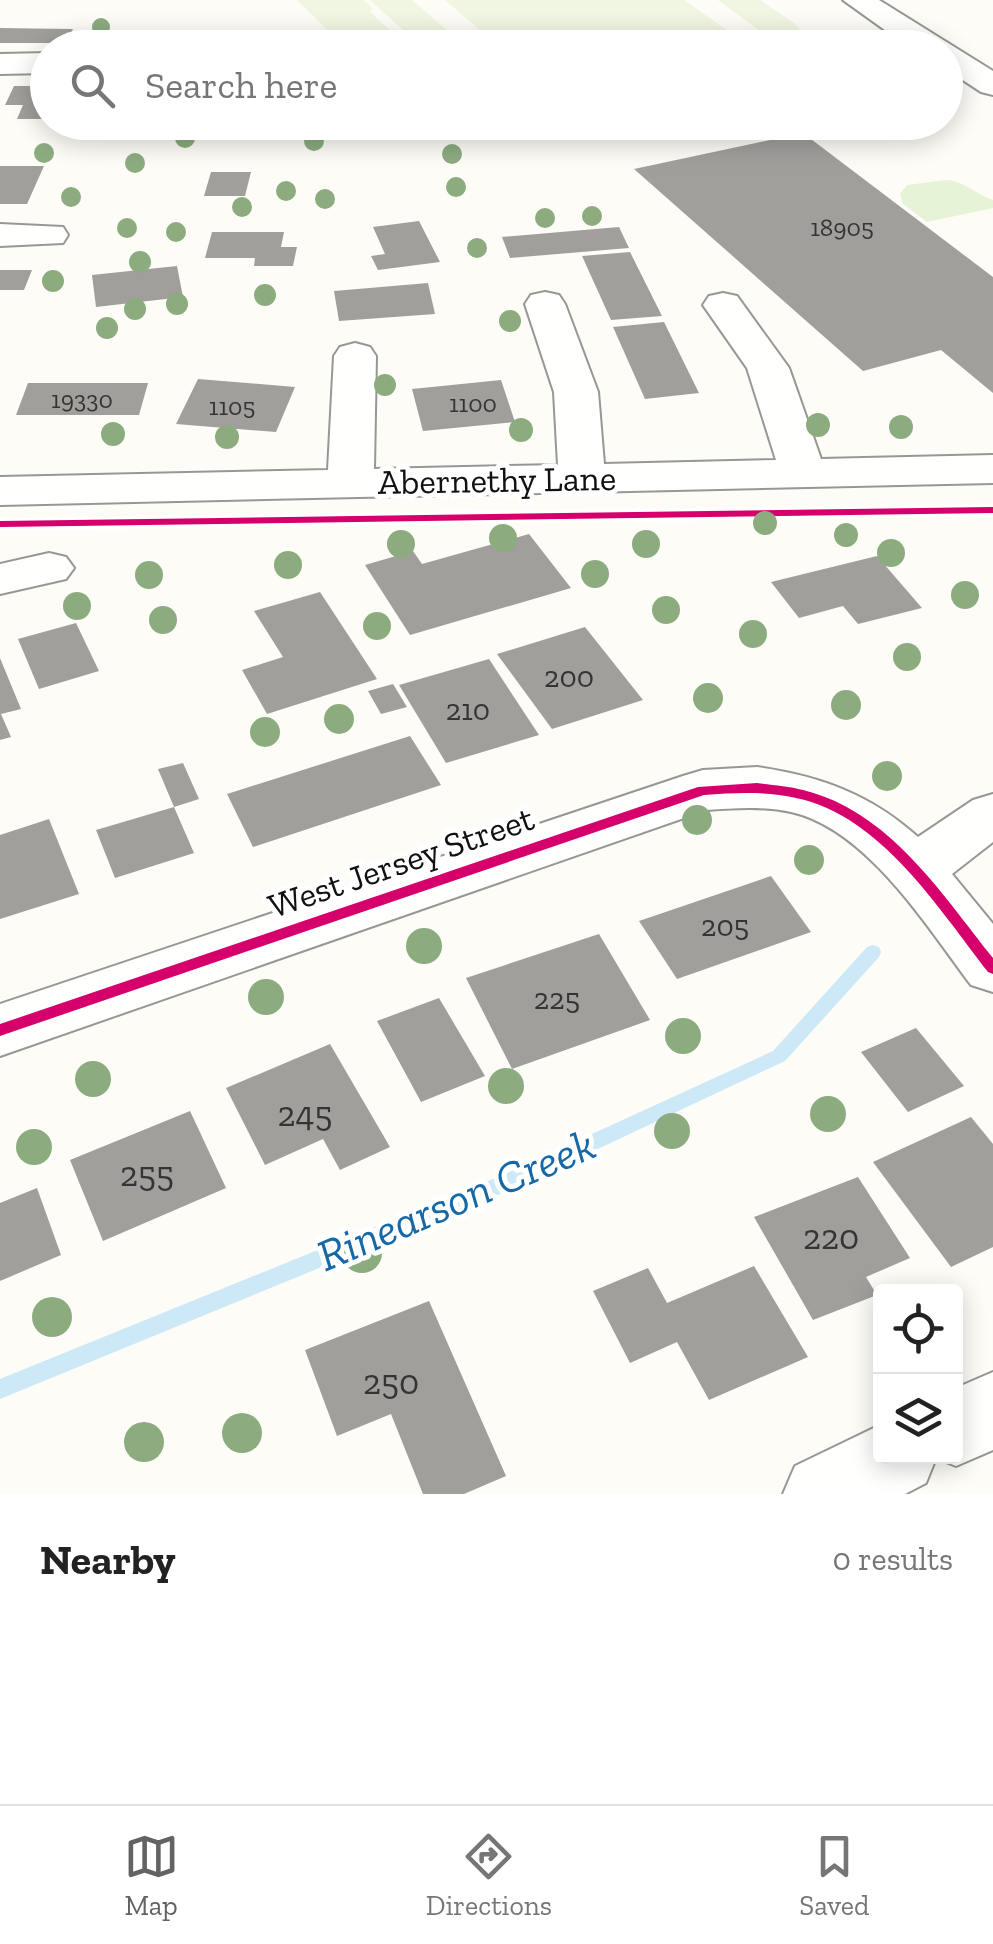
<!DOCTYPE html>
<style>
body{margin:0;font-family:"Zilla Slab",serif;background:#f6f6f6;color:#222}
.controls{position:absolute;right:30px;bottom:30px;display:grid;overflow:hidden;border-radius:10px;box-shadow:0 5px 25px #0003}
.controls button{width:90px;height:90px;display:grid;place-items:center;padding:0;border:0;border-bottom:2px solid #e0e0e0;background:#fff;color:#222;font:50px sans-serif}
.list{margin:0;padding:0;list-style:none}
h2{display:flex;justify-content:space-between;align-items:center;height:130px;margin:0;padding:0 40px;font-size:42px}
h2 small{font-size:32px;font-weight:400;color:#767676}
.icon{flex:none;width:55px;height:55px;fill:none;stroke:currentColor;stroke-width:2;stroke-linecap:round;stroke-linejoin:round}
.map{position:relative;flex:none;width:993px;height:1494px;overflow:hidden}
.search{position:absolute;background:#fff;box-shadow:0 5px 25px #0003;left:30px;right:30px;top:30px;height:110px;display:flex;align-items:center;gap:25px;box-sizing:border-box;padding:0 35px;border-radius:55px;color:#767676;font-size:38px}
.sheet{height:310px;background:#fff}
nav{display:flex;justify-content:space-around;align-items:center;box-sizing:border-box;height:140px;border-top:2px solid #e0e0e0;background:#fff;font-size:28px;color:#767676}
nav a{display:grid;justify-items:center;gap:5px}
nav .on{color:#646362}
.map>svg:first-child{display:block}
.green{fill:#e7f3d7}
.pitch{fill:#f0f6e1}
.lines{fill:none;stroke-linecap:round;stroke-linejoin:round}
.stream{fill:#cde8f7;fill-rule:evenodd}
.building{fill:#a19f9c}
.minor-casing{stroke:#979795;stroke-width:4}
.minor{fill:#fffffe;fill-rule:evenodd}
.cycleway-casing{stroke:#fff;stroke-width:7}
.cycleway{fill:#d6006c;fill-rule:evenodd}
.tree{fill:#8cac80}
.labels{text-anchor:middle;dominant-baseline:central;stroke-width:10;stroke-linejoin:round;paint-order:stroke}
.far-number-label{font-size:25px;fill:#353434}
.number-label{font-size:30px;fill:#353434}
.street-label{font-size:35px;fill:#111;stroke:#fff}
.near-number-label{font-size:35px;fill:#353434}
.near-water-label{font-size:45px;font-style:italic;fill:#1768a6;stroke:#fff}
</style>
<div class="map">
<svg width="993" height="1494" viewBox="0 0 993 1494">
<rect width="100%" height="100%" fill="#fdfcf7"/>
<!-- green -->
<path class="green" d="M947,180C966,182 975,194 993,200V208L927,222L903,204L900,194L907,185Z"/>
<!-- pitch -->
<g class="pitch">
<polygon points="297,0 363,0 373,9 369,11 398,38 345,47"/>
<polygon points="370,0 412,0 466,47 422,47"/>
<polygon points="445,0 684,0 742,41 707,48 500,47"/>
<polygon points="718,0 760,0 795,24 812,47 771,47 763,33"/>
</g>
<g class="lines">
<!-- stream -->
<polygon class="stream" points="873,945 879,947 881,952 879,957 785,1061 519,1186 0,1399 0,1379 505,1174 773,1051 867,947"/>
</g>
<!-- building -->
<g class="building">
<polygon points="0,28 73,29 66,43 0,43"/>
<polygon points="14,86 48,86 48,119 17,119 23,105 5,105"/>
<polygon points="143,122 197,122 197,130 142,133"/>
<polygon points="803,133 993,277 993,393 941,350 863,371 634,169"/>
<polygon points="0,166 44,166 27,204 0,204"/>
<polygon points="211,172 251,172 245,196 204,196"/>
<polygon points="419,221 440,262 378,270 371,256 385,254 373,227"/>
<polygon points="619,227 629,248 510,258 502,237"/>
<polygon points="212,232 284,232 281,247 297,247 293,266 254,266 255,258 205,258"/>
<polygon points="630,252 662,316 611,320 582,256"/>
<polygon points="177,266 183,297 96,307 92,275"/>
<polygon points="0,270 32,270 24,290 0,290"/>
<polygon points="428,283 435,314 339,321 334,291"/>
<polygon points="664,322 699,393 645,399 613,327"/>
<polygon points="198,379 295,387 276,432 176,424"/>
<polygon points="501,380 515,422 423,431 412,389"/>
<polygon points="28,383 148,383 139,415 16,415"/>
<polygon points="529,534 571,588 410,635 365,565 413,551 422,564"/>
<polygon points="877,556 922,608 858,624 843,606 799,618 771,582"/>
<polygon points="320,592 377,679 267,714 242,670 283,657 254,611"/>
<polygon points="76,623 99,671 39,689 18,639"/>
<polygon points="585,627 643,700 552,729 497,654"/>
<polygon points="0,658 21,709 1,714 11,737 0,740"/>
<polygon points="489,659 539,735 446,763 399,685"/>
<polygon points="393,684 407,707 381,714 368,691"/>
<polygon points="410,736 441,785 253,847 227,794"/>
<polygon points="183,763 199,799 174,807 158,769"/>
<polygon points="174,807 194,853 115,878 96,830"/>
<polygon points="49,819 79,894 0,919 0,835"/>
<polygon points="771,876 811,932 677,979 639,921"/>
<polygon points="599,934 650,1020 512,1069 466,978"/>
<polygon points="439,998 485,1076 421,1102 377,1021"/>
<polygon points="916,1028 964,1086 908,1112 861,1052"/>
<polygon points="330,1044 390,1147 340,1170 323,1139 265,1165 226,1088"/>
<polygon points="190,1111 226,1188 103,1241 70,1160"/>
<polygon points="971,1117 993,1144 993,1247 951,1267 873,1162"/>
<polygon points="858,1177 910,1258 866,1277 877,1295 813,1320 754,1217"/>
<polygon points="37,1188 61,1255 0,1281 0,1203"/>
<polygon points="754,1266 808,1357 709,1400 677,1342 630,1363 593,1291 648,1268 667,1303"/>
<polygon points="429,1301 506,1476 464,1494 423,1494 391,1414 337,1436 305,1350"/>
</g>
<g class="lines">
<!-- minor casing -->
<g class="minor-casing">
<g id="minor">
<polygon points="843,0 879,0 993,71 993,95 981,92 946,69 946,48 910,48"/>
<polygon points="48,53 48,73 0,74 0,54"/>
<polygon points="0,224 63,227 68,235 63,243 0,246"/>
<polygon points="545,292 559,295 565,304 598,392 604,464 776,460 747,368 703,305 709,296 723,293 737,296 789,368 821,459 993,455 993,483 0,505 0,477 328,470 334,356 340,347 355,343 370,347 376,356 374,469 558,465 554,392 525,304 531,295"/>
<polygon points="49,553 66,557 74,568 66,579 0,594 0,564"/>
<path d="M757,767C820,776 870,794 918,837L973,800L993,794V842L952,874L993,924V992L971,985C927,927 867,829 791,812C763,806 735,808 707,810L0,1056V1004L683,776L703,770Z"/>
<polygon points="993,1372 993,1450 956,1466 936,1458 926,1483 905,1494 783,1494 795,1466 880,1425 880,1456 956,1456 956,1388"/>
</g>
</g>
<!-- minor -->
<use href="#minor" class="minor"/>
<!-- cycleway casing -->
<g class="cycleway-casing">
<g id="cycleway">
<polygon points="993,507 993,513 0,527 0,521"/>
<path d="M757,783C772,785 789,786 803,790C889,811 941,893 993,958V974L988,972C939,909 880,815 796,798C765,791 735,793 704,795L0,1036V1024L698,787Z"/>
</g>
</g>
<!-- cycleway -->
<use href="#cycleway" class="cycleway"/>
</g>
<!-- trees -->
<g class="tree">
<circle cx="101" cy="27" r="9"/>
<circle cx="185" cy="138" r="10"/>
<circle cx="314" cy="141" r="10"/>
<circle cx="44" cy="153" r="10"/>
<circle cx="452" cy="154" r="10"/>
<circle cx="135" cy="163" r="10"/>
<circle cx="456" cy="187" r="10"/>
<circle cx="286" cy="191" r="10"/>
<circle cx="71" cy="197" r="10"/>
<circle cx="325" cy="199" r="10"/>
<circle cx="242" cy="207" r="10"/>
<circle cx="592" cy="216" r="10"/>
<circle cx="545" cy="218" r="10"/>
<circle cx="127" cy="228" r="10"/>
<circle cx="176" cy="232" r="10"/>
<circle cx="477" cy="248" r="10"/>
<circle cx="140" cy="262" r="11"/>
<circle cx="53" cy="281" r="11"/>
<circle cx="265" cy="295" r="11"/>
<circle cx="177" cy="304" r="11"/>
<circle cx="135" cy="309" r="11"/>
<circle cx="510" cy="321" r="11"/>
<circle cx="107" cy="328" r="11"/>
<circle cx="385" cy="385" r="11"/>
<circle cx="818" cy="425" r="12"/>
<circle cx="901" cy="427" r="12"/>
<circle cx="521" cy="430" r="12"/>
<circle cx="113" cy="434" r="12"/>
<circle cx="227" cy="437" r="12"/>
<circle cx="765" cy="523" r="12"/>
<circle cx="846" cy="535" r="12"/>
<circle cx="503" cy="538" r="14"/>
<circle cx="401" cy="544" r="14"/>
<circle cx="646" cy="544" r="14"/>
<circle cx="891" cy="553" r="14"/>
<circle cx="288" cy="565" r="14"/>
<circle cx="595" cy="574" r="14"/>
<circle cx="149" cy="575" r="14"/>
<circle cx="965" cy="595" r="14"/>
<circle cx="77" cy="606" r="14"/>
<circle cx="666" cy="610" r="14"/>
<circle cx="163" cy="620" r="14"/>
<circle cx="377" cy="626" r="14"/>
<circle cx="753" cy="634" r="14"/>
<circle cx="907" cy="657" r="14"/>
<circle cx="708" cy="698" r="15"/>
<circle cx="846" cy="705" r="15"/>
<circle cx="339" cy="719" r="15"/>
<circle cx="265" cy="732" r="15"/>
<circle cx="887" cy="776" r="15"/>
<circle cx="697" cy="820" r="15"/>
<circle cx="809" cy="860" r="15"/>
<circle cx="424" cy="946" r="18"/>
<circle cx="266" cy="997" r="18"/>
<circle cx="683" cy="1036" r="18"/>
<circle cx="93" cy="1079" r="18"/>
<circle cx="506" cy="1086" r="18"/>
<circle cx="828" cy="1114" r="18"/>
<circle cx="672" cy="1131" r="18"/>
<circle cx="34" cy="1147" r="18"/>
<circle cx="362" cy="1253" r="20"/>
<circle cx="52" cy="1317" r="20"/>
<circle cx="242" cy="1433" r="20"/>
<circle cx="144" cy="1442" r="20"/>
</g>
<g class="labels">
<!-- far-number labels -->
<g class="far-number-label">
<text x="842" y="227">18905</text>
<text x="82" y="399">19330</text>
<text x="473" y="403">1100</text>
<text x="232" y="406">1105</text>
</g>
<!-- number labels -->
<g class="number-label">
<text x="569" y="677">200</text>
<text x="468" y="710">210</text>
<text x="725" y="926">205</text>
<text x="557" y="999">225</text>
</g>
<!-- street labels -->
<g class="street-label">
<text transform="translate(497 480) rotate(-1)">Abernethy Lane</text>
<text transform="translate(401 862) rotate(-19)">West Jersey Street</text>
</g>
<!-- near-number labels -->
<g class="near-number-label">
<text x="305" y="1114">245</text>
<text x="147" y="1174">255</text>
<text x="831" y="1237">220</text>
<text x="391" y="1382">250</text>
</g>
<!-- near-water labels -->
<g class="near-water-label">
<text transform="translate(456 1200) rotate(-23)">Rinearson Creek</text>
</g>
</g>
</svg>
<div class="controls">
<button><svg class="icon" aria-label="locate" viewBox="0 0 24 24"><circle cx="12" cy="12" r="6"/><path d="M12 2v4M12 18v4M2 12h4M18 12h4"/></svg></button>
<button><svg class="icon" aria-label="layers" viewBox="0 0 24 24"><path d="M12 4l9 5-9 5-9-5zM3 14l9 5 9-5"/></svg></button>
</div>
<div class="search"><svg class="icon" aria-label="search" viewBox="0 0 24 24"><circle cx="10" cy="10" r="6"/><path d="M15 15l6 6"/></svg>Search here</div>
</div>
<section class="sheet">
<h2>Nearby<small>0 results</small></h2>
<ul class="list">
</ul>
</section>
<nav>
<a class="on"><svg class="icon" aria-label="map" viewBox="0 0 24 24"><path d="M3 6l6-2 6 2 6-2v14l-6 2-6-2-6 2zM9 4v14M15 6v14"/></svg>Map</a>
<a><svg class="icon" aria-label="directions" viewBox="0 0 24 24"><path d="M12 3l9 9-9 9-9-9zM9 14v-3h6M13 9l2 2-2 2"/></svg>Directions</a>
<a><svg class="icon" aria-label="saved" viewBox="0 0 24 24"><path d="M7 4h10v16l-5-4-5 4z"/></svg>Saved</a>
</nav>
